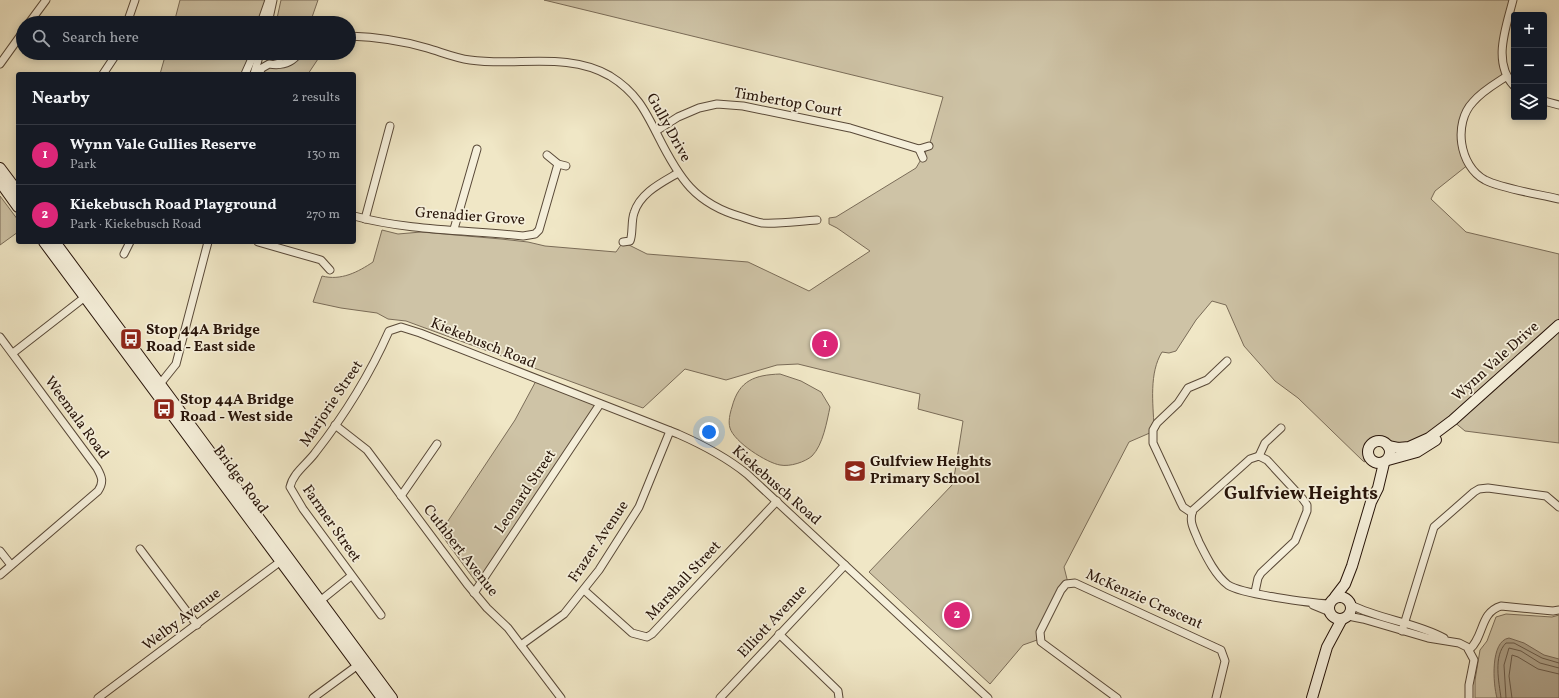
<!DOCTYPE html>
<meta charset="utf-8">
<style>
body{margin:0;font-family:Vollkorn,serif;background:#242831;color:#f1f3f6}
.controls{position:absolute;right:12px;top:12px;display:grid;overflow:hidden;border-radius:4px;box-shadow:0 2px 10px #0003}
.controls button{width:36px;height:36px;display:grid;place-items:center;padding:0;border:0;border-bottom:1px solid #363941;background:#171b24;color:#f1f3f6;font:20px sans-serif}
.you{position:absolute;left:709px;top:432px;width:14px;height:14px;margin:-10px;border:3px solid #fff;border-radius:50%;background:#1a73e8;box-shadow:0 0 0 6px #1a73e833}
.badge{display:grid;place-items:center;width:26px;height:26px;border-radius:50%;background:#db2777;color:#fff;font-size:13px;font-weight:700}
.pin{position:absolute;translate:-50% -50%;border:2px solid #fff;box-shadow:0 1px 4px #0006}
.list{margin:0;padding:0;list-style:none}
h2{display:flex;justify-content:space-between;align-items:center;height:52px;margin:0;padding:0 16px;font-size:17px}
h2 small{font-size:13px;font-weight:400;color:#9ea1a6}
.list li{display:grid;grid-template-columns:26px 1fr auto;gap:12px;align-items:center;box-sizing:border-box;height:60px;padding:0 16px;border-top:1px solid #363941}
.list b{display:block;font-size:15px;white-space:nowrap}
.list p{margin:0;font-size:13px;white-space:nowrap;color:#9ea1a6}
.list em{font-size:13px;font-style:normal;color:#9ea1a6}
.icon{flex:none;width:22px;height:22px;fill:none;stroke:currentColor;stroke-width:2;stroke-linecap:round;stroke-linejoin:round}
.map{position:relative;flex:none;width:1559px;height:698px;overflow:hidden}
.search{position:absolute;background:#171b24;box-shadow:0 2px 10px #0003;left:16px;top:16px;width:340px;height:44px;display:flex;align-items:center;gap:10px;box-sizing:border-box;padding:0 14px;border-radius:22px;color:#9ea1a6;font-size:15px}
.panel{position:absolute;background:#171b24;box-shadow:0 2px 10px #0003;left:16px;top:72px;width:340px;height:172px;border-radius:4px}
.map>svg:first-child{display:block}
.green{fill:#cec3a6;stroke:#7a6c58}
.water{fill:#ac9f86;stroke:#776754}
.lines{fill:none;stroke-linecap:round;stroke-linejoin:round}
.shore{stroke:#6a5a48;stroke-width:1}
.minor-casing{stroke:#594938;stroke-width:9}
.secondary-casing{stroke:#271409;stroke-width:12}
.minor{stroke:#f5efda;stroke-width:7}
.secondary{stroke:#f5efda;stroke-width:10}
.labels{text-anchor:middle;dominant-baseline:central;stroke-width:3.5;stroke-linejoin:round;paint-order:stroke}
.street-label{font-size:15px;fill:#271409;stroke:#f5efda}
.poi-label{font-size:15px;font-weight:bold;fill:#271409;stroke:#f5efda;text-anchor:start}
.district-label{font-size:19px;font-weight:bold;fill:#271409;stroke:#f5efda}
</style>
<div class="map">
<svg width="1559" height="698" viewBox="0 0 1559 698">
<rect width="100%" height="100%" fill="#f0e7c6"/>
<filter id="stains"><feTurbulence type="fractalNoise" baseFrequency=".005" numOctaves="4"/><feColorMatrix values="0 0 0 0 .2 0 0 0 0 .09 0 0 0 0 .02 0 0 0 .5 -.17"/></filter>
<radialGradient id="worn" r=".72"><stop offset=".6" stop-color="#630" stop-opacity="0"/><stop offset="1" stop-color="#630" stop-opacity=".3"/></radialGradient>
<!-- green -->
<g class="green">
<polygon points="180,0 266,0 260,23 174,23"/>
<polygon points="281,0 318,0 310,23 276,23"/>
<path d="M544,0H1513L1503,41L1507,76L1472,102L1462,127L1469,164L1435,191L1431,199L1466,232L1559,254V443L1465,431L1453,421L1422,442L1387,444L1382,441L1374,442L1368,449L1369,458L1365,462L1363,461L1298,398L1275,381L1244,346L1226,305L1212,301L1196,320L1176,351L1169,353L1162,352C1149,373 1153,403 1154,427L1152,432L1129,442L1064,567L1068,583L1040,639L1023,645L990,684L869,572L953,484L963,421L918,409L920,394L798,364L777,365L726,380L685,369L643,408L406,321L388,319L377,313L341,308L313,302L322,276C341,281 358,272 373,262L382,230L398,234L421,232L501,239L528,242L545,246L616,252L623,242L647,254L748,262L809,291L870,251L837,228L829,224V218L836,217L916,168L929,146L943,97Z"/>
<polygon points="166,53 251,53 244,74 160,74"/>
<polygon points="269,53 322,53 308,74 264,74"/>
<polygon points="0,196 18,220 18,232 0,245"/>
<path d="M780,374L801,381L821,392L830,407C827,421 823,445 812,456C805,462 790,467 780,465C767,463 734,442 730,428C728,422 730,413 732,407C739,380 755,375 780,374Z"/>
<polygon points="537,379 600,404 479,586 440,533 515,420"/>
<polygon points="1506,614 1552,617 1559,615 1559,698 1475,698 1475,680 1480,650 1487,641 1496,617"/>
</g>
<!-- water -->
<path class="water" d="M1509,638L1524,643L1544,655L1559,659V698H1497C1493,684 1490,641 1509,638Z"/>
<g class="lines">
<!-- shore -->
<g class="shore">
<path d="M1501,698C1499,682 1493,656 1506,643H1514L1542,658L1559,663"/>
<polyline points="1506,698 1504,665 1509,648 1521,651 1540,663 1559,668"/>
<polyline points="1512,698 1509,676 1512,655 1518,657 1538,669 1559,674"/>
</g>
<!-- minor casing -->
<g class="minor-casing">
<g id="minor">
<path d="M1513,0C1506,28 1492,62 1514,86"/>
<polyline points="29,23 46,0"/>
<polyline points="127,23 135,0"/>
<polyline points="261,23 269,0"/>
<polyline points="268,23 273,0"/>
<path d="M349,36C377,37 400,40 427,48C441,52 455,58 470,60C516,67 567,51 610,76C636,92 645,110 658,136C679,178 695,204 742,217C748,219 756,222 762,223C780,224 799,221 817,220"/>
<polyline points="0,64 23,32"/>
<polyline points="103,74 117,53"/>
<polyline points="245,74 254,54 260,53 280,58 290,53"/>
<polyline points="254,74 260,53"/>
<path d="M258,74L262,68L269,64C281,66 292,63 299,53"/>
<path d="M1507,76C1495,84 1482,91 1473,102C1453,123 1459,166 1485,180C1503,189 1538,194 1559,199"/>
<polyline points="1544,101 1559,105"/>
<polyline points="656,131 678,117 699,108 717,104 743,106 850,128 919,149 929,146"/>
<polyline points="919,149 923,158"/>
<polyline points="547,155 558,164 566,166"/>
<path d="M354,216C409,231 467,230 523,236L535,234L539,230L558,164"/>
<polyline points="365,219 390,126"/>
<polyline points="454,229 477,149"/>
<polyline points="258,242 321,260 330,270"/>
<path d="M623,242L630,241C633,235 631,221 634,213C640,193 661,183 678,173"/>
<polyline points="124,254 130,242"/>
<path d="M0,337L97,468C102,477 104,482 98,491L0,575"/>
<polyline points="13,353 85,297"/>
<polyline points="160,384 176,364 208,242"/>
<polyline points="335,425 367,450 467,584 487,608 508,628 561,698"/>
<polyline points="1259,456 1265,443 1281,428"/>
<polyline points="401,496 437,444"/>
<polyline points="1192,513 1183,507 1181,503 1153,443 1153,430 1157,423 1178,403 1188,388 1207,380 1227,361"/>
<polyline points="140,549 197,625"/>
<polyline points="0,551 11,565"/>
<polyline points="584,590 632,633 647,637 652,634 777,501"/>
<path d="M1255,592L1258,578L1261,573L1295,541L1307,511V505L1302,498L1267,460L1259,456L1250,459L1193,510C1188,522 1195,531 1199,542C1206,556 1215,575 1228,585C1241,594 1311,603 1329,604"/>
<polyline points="474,593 600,404"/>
<polyline points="320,601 351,576"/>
<polyline points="1313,605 1330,612"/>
<path d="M1351,605C1381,620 1415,622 1444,638"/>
<path d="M381,615L303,509L290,487C293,473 307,464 315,453C344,416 370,374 389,331L401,327L420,333L678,434C703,445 726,457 747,474L988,698"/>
<polyline points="1348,616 1363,619 1428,638 1459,643 1467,647 1474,660 1469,685 1469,698"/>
<polyline points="1402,631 1434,527 1474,492 1479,489 1488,488 1546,496 1559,507"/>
<polyline points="779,634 834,687 838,691 839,698"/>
<polyline points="521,645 564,614 599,570 639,507 670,431"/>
<path d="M1469,650C1485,636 1479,613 1501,606L1553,611L1559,610"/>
<polyline points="98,698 281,561"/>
<polyline points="313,698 358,665"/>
<polyline points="720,698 845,565"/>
<polyline points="1117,698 1041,642 1040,632 1061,590 1066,584 1075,583 1221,650 1225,661 1216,698"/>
</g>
</g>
<!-- secondary casing -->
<g class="secondary-casing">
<g id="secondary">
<polyline points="0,168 18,192"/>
<polyline points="0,182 18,207"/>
<polyline points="44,242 382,698"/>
<polyline points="55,242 392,698"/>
<circle cx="1379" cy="452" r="11"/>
<polyline points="1388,446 1398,448 1409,447 1429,438 1453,420 1559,325"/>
<polyline points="1388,460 1417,452 1436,440"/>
<circle cx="1340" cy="608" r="11"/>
<polyline points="1335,597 1345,584 1352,566 1371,502 1378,488 1384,463"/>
<polyline points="1312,698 1327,647 1342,619"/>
</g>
</g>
<!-- minor -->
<use href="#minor" class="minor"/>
<!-- secondary -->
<use href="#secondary" class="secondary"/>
</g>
<!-- icons -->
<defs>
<g id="bus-square" transform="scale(1.15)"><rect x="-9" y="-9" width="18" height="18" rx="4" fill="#8f2418" stroke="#f5efda"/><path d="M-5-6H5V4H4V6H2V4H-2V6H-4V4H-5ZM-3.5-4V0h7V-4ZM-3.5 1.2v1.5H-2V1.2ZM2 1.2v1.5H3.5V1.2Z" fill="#fff"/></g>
<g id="school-square" transform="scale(1.15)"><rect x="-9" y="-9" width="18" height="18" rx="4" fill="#8f2418" stroke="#f5efda"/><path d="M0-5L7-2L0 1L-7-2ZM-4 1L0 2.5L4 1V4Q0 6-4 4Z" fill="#fff"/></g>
</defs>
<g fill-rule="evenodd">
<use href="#bus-square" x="131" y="339"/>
<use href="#bus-square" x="164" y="409"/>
<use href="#school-square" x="855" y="471"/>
</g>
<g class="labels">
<!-- street labels -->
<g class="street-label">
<text transform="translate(788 103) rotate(10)">Timbertop Court</text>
<text transform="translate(668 128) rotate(61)">Gully Drive</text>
<text transform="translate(470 217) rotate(4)">Grenadier Grove</text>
<text transform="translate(483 344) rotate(22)">Kiekebusch Road</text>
<text transform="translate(1496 362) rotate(-42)">Wynn Vale Drive</text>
<text transform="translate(332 404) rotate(-56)">Marjorie Street</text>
<text transform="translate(76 418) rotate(54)">Weemala Road</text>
<text transform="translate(240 480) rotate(53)">Bridge Road</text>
<text transform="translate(776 486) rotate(41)">Kiekebusch Road</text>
<text transform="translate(526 492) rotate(-56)">Leonard Street</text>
<text transform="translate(331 524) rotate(55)">Farmer Street</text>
<text transform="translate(599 542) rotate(-56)">Frazer Avenue</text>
<text transform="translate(460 551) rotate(52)">Cuthbert Avenue</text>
<text transform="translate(684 581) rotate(-47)">Marshall Street</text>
<text transform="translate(1144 600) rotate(24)">McKenzie Crescent</text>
<text transform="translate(182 620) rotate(-37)">Welby Avenue</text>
<text transform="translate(773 622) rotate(-47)">Elliott Avenue</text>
</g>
<!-- poi labels -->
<g class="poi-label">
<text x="146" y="330">Stop 44A Bridge<tspan x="146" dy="17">Road - East side</tspan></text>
<text x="180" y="400">Stop 44A Bridge<tspan x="180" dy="17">Road - West side</tspan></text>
<text x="870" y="462">Gulfview Heights<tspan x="870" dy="17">Primary School</tspan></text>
</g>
<!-- district labels -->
<g class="district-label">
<text x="1301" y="494">Gulfview Heights</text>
</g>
</g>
<rect width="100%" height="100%" filter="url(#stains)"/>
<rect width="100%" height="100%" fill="url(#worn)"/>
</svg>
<div class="controls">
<button>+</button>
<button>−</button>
<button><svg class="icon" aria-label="layers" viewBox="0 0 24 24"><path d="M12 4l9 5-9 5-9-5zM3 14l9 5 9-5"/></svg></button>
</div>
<div class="you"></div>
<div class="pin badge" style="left:825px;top:344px">1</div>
<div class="pin badge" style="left:957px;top:615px">2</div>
<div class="search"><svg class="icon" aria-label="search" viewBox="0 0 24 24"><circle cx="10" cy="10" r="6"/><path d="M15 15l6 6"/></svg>Search here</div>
<section class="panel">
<h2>Nearby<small>2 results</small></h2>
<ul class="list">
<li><span class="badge">1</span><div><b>Wynn Vale Gullies Reserve</b><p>Park</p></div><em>130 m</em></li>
<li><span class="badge">2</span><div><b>Kiekebusch Road Playground</b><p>Park · Kiekebusch Road</p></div><em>270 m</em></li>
</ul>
</section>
</div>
